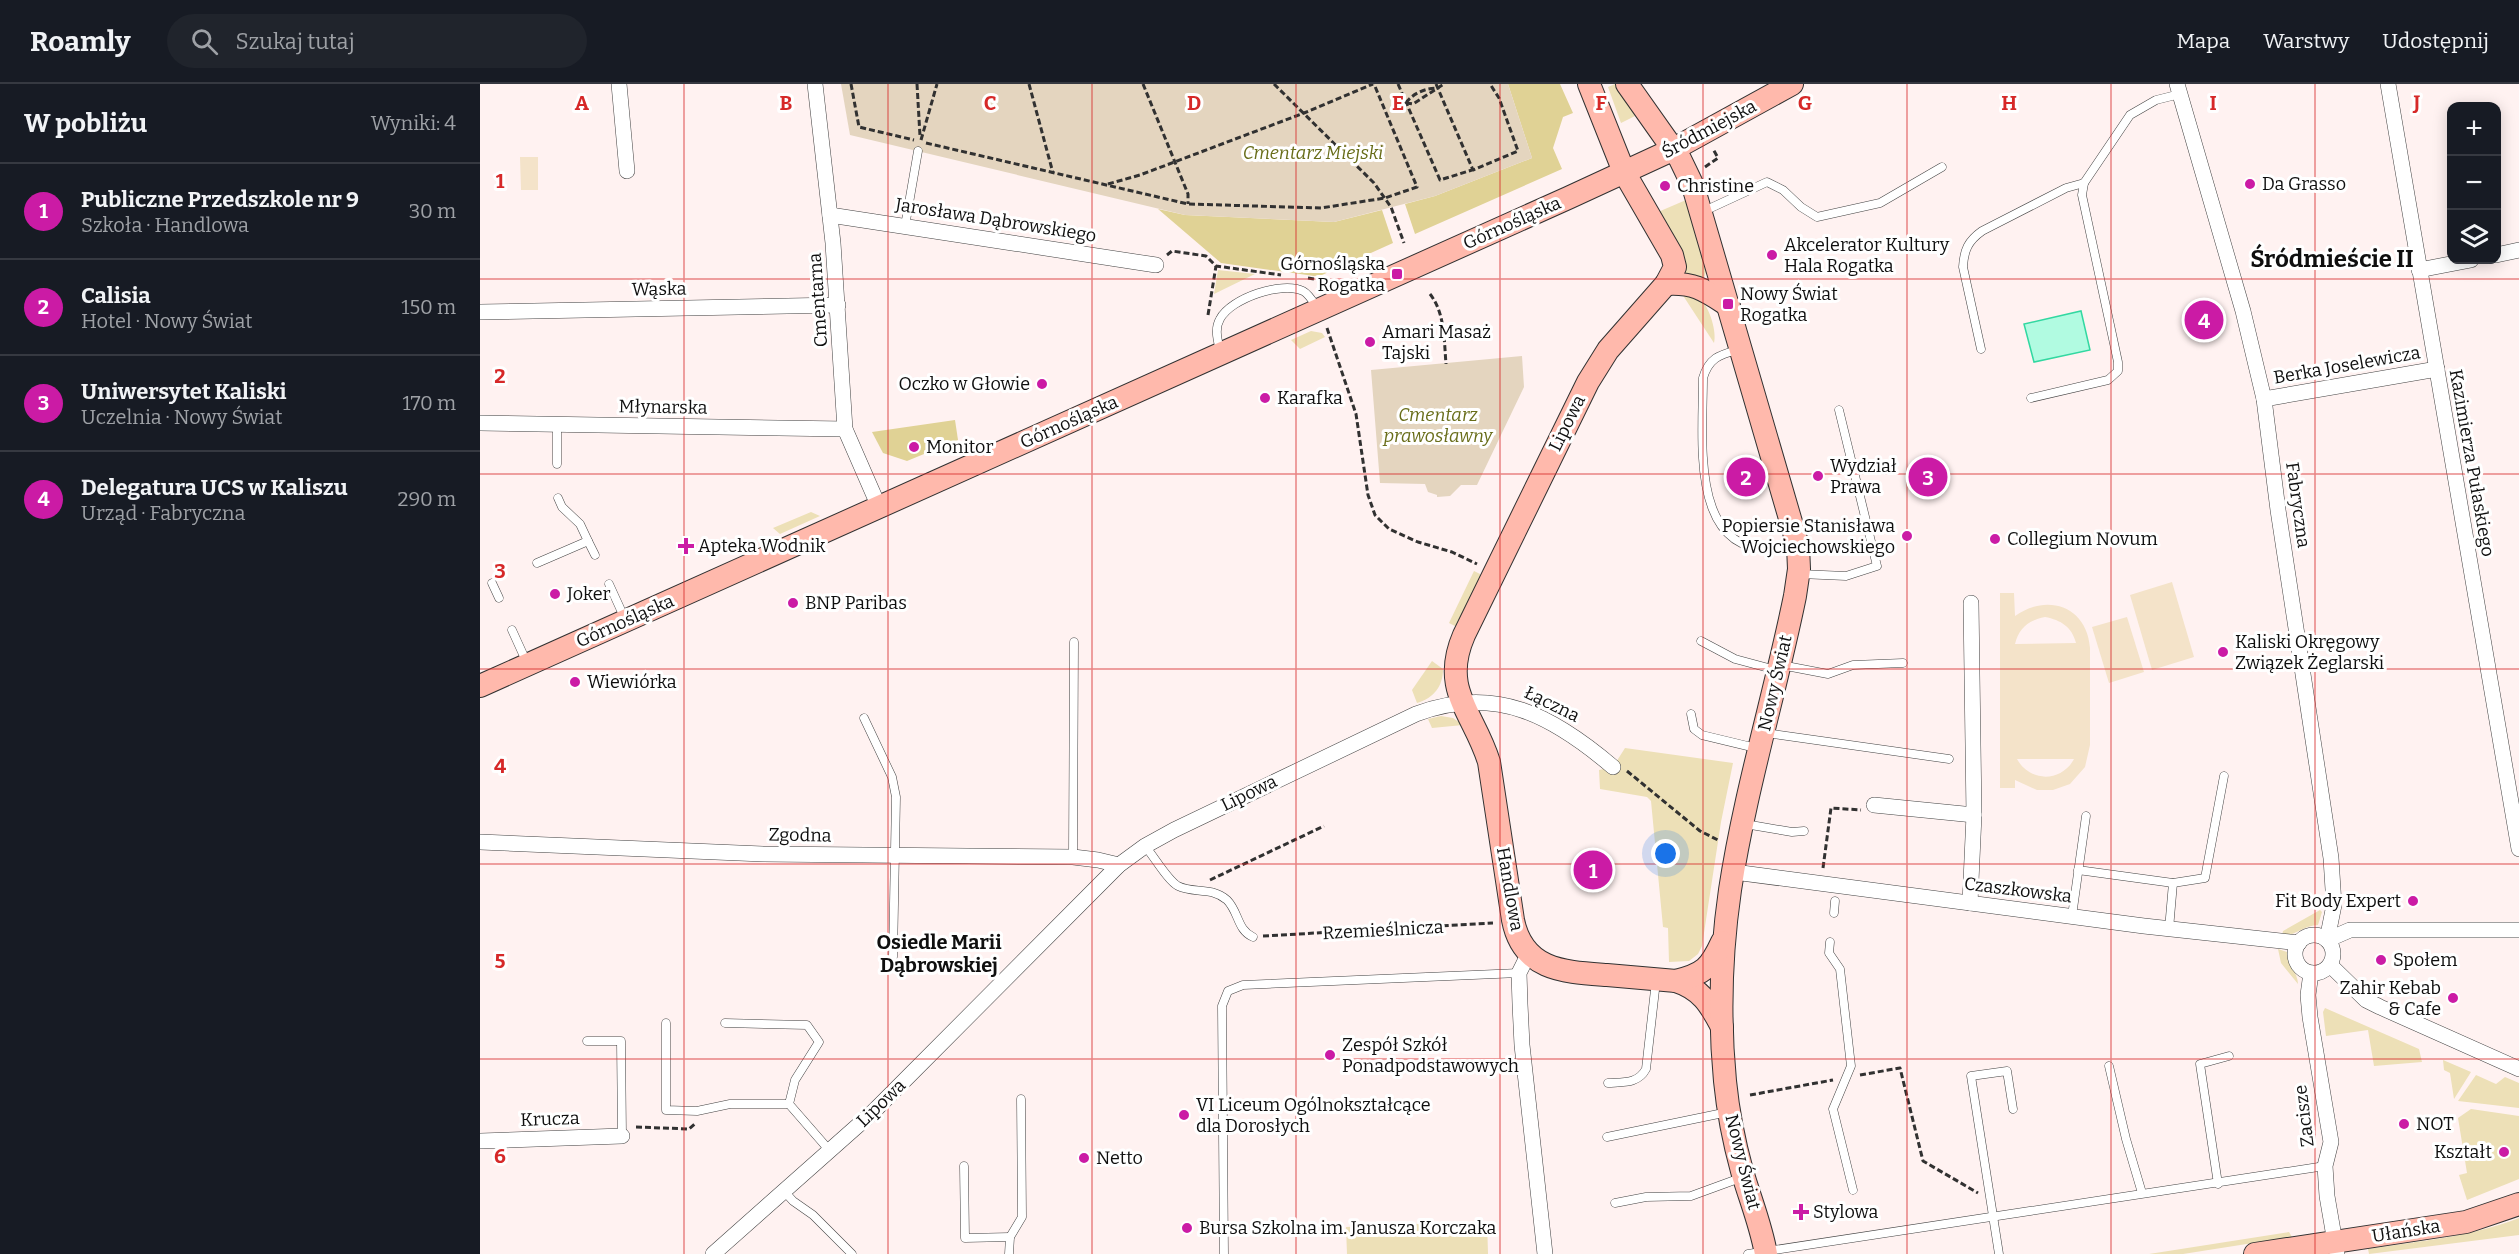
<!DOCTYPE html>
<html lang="pl">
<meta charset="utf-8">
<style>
body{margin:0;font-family:Bitter,serif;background:#20242c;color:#f1f3f6}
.controls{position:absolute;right:18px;top:18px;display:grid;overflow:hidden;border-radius:12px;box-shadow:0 3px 15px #0003}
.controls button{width:54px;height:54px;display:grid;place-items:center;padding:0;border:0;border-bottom:2px solid #363941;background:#171b24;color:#f1f3f6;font:30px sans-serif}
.you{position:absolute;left:1186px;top:770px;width:21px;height:21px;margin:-15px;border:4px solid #fff;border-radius:50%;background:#1a73e8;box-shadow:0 0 0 9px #1a73e833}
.badge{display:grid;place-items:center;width:39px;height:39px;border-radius:50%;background:#cb1ba5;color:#fff;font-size:20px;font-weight:700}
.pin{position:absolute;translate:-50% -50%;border:3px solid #fff;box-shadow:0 2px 6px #0006}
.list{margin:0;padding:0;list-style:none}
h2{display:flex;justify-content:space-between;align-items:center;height:78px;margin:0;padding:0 24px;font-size:26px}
h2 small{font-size:20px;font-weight:400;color:#9ea1a6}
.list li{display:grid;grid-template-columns:39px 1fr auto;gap:18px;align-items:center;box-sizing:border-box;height:96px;padding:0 24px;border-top:2px solid #363941}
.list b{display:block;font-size:22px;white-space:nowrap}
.list p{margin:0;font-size:20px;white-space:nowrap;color:#9ea1a6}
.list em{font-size:20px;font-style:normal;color:#9ea1a6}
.icon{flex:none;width:33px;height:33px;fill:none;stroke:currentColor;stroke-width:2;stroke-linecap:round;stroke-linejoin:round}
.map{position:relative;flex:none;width:2039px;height:1170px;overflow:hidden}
header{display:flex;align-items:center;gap:36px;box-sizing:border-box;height:84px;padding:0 30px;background:#171b24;border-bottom:2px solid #363941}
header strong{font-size:28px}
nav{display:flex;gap:33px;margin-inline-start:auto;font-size:21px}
.search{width:420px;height:54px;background:#20242c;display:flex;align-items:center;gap:15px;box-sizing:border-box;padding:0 21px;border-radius:33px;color:#9ea1a6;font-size:22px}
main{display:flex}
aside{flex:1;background:#171b24}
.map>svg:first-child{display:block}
.green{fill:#ede0b7}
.forest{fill:#e0d295}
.cemetery{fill:#e4d5bf}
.pitch{fill:#f4e3c9;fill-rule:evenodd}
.water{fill:#b1fbe1;stroke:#32d8a1;stroke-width:1.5}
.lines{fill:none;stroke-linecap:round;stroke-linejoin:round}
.lane-casing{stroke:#424242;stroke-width:9}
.street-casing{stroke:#424242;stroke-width:16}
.secondary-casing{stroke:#313131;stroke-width:24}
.path{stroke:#313131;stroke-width:3;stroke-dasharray:6 3;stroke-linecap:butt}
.lane{stroke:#fff;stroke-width:8}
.street{stroke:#fff;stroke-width:15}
.secondary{stroke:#ffb9ac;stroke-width:22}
.grid{fill:none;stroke:#d62828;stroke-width:1.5;stroke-opacity:0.55}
.poi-dot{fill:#cb1ba5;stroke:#fff;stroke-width:2}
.labels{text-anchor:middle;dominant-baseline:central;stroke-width:6;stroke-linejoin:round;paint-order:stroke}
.street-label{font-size:18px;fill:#0f0f0f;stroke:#fff}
.park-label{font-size:18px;font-style:italic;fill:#686d19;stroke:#fff}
.poi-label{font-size:18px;fill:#0f0f0f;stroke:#fff;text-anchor:start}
.neighbourhood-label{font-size:20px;font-weight:bold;fill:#0f0f0f;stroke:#fff}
.district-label{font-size:24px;font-weight:bold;fill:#0f0f0f;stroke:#fff}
.grid-label{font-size:20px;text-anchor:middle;font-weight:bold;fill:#d62828;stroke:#fff;stroke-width:6;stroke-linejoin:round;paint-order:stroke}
</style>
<header>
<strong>Roamly</strong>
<div class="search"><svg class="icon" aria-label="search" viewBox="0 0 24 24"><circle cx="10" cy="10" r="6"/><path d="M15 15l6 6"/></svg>Szukaj tutaj</div>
<nav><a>Mapa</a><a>Warstwy</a><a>Udostępnij</a></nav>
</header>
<main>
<aside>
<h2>W pobliżu<small>Wyniki: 4</small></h2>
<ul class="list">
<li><span class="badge">1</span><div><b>Publiczne Przedszkole nr 9</b><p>Szkoła · Handlowa</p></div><em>30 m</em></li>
<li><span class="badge">2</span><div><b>Calisia</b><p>Hotel · Nowy Świat</p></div><em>150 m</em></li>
<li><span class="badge">3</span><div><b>Uniwersytet Kaliski</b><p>Uczelnia · Nowy Świat</p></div><em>170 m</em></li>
<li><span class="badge">4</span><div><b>Delegatura UCS w Kaliszu</b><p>Urząd · Fabryczna</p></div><em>290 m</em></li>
</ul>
</aside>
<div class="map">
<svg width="2039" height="1170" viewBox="0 0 2039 1170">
<rect width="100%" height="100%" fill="#fff2f1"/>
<!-- green -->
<g class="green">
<polygon points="1135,0 1155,32 1141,39 1128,3"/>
<polygon points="1206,116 1226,188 1224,194 1205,190 1178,128"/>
<polygon points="738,186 775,190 734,210"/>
<path d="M1202,210C1208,212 1216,212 1221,216C1230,224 1237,249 1234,259Z"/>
<polygon points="831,247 842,249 845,253 820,265 811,256"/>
<polygon points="331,428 340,432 300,450 293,444"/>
<polygon points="994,487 1000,490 1001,495 977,543 969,539"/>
<path d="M952,577L963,585C963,602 954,614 937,619L932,606Z"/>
<polygon points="961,632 973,634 983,641 952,644 948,635"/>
<polygon points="1145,664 1253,679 1241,738 1222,862 1218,870 1209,877 1189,878 1188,844 1183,843 1171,717 1167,713 1120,705 1119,686 1133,683"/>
<path d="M1840,826L1842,828L1838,841C1824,841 1815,852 1802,852L1803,847Z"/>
<path d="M1798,865L1807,868C1807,881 1818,888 1818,900L1801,879Z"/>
<polygon points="1845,924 1939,965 1942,978 1894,982 1888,946 1846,952 1843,928"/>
<polygon points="1963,976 1991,988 1974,1015 1970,989 1964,986"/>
<polygon points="1996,991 2016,1000 2025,993 2039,999 2039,1024 1978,1017"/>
<polygon points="1991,1025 2039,1032 2039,1095 1987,1116 1979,1091 1987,1089 1978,1034"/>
<path d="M2039,1134V1151L1889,1170L1888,1165C1939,1157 1990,1153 2039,1134Z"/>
<polygon points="1007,1137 1008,1170 867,1170 866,1143"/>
<polygon points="1809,1148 1812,1153 1703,1170 1669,1170"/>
</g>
<!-- forest -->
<g class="forest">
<polygon points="1028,0 1080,0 1093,29 1083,33 1073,64 1082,85 935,150 925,120 955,112 1052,74"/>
<polygon points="678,125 705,131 854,138 902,126 913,159 842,191 834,192 741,179"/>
<polygon points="475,336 478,356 427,377 403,369 392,348"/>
</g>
<!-- cemetery -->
<g class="cemetery">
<polygon points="361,0 1028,0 1052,74 955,112 854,138 705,131 370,51"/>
<polygon points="1042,272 1044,303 997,401 981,401 970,412 957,413 957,411 948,408 945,400 900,399 891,286"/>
</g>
<!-- pitch -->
<g class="pitch">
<polygon points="40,73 58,73 58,106 41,106"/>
<polygon points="1692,498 1714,573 1672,586 1650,511"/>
<path d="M1520,509H1534L1535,532C1567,509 1607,522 1610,564V661L1605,683L1590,700L1573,706H1557L1535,696V704H1520ZM1565,533C1581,536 1592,543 1596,559L1535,560C1539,544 1549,536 1565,533ZM1537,675H1594C1582,698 1550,699 1537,675Z"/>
<polygon points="1647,533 1664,588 1629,599 1612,543"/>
</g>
<!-- water -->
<polygon class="water" points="1601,227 1610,266 1554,278 1544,240"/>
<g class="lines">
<!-- lane casing -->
<g class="lane-casing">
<g id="lane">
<polyline points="1222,128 1287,98 1303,106 1321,123 1337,133 1400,119 1462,83"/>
<polyline points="425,142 438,67"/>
<path d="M1501,265L1483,183C1484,166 1488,157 1502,147L1586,104L1604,99L1650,31L1676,16L1700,10"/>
<path d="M1257,266C1239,271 1229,274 1223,294C1223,361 1207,487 1316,462"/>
<path d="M740,267C738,257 734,245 740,235C751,214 802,197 823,207C829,210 834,219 838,225"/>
<polyline points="1551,314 1628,296 1638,287 1638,278 1602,111 1604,99"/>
<polyline points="77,380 77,341"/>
<polyline points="78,414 82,423 100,440 108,457"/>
<polyline points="57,479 108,457 115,471"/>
<polyline points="1320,490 1366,492 1397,482 1359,326"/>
<polyline points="12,499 19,514"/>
<polyline points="129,500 145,535"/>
<polyline points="32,546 47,579"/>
<polyline points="1221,557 1255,575 1296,586"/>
<polyline points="1301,581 1348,590 1373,581 1423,579"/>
<polyline points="1211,630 1214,645 1222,651 1276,664"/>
<polyline points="384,634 412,693 416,713 413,873"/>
<polyline points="1286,649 1469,675"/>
<polyline points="1265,740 1312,748 1324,747"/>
<path d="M665,762C673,771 688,797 698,802C714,810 730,802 747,816C759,828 757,846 773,853"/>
<polyline points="593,773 594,558"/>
<polyline points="1598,786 1693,799 1725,794 1744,692"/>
<polyline points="1354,829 1355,817"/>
<polyline points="1592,832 1606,732"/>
<polyline points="1689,845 1693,799"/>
<polyline points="1350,858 1349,869 1360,885 1371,982 1353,1025 1373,1106"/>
<polyline points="186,939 186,1026 217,1027 250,1020 309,1020"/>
<polyline points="245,939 327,941 339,958 315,996 309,1020 350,1067"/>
<polyline points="107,957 141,957 142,1052"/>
<polyline points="1629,982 1646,1055 1662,1109"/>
<path d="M1128,999C1143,998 1158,1000 1166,985L1176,897"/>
<polyline points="1127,1053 1248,1028"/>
<polyline points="484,1082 485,1154 530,1153"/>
<polyline points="1738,1100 1720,980 1749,972"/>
<polyline points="304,1107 313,1117 333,1131 372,1170"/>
<polyline points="1135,1119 1166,1113 1211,1112 1263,1093"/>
<polyline points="529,1170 530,1153 542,1133 541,1015"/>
<polyline points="744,1170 742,922 748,907 763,901 1039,889"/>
<polyline points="1268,1170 1845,1082"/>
<polyline points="1519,1170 1491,992 1527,987 1533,1025"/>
</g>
</g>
<!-- street casing -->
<g class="street-casing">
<g id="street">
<polyline points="139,0 147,87"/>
<polyline points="335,0 353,159 365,345 399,423"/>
<polyline points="1697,0 1763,227 1784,315 1798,426 1851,774 1854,821 1847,856"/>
<polyline points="1908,0 2039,765"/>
<polyline points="350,131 676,181"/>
<polyline points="2016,171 2039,166"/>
<polyline points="1939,186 1991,176"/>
<polyline points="0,228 358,221"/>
<polyline points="1784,315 1957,285"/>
<polyline points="0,339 365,345"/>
<polyline points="1394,721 1494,731"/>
<polyline points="0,758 283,770 593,773 618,776 639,781"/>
<polyline points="1254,788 1664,842 1819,859"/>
<polyline points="1490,819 1494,731 1491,519"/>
<circle cx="1834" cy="870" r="19"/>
<polyline points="1847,856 1870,846 2039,846"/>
<polyline points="1049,869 1039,889 1040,920 1042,961 1065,1170"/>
<polyline points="1850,881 1886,916 1900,923 2039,985"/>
<polyline points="1831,889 1828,911 1830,933 1851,1058 1845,1082 1847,1112 1857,1170"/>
<polyline points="0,1057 142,1052"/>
<path d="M233,1170L392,1029L639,781L665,762L694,746L936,630C1016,600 1073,632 1133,683"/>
</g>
</g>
<!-- secondary casing -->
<g class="secondary-casing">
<g id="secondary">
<path d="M1109,0L1144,88L1192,171L1195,183L1186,200L1128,266L1108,298L984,551C960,606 994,629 1009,678L1033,836C1043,887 1085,888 1127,891C1150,893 1173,895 1196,897C1221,905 1230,920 1242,943"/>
<path d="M1147,0L1200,75L1213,102L1318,462L1319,485L1315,512C1295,610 1265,707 1250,806C1241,868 1239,935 1245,997C1248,1027 1254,1058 1262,1087C1270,1115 1281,1141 1286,1170"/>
<path d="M1186,200C1215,198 1226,207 1249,222"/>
<polyline points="0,602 1088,114 1192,66 1312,0"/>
<path d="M1196,897C1224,890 1230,884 1242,858"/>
<polyline points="1775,1170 1986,1138 2039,1120"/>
</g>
</g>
<!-- path -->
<g class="path">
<polyline points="371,0 379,43 434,56"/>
<polyline points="437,0 440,52"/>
<polyline points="549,0 573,89"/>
<polyline points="663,0 708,110 708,120"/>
<polyline points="794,0 894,99 911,123 924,159"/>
<polyline points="918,0 960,96 992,86"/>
<polyline points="956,0 993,86 1038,67 1019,14 1010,0"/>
<polyline points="926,19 933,20 964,0"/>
<path d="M926,19C933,9 946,4 958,4"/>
<polyline points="441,56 457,0"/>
<polyline points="446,59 708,120 841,124 905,114 937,103 894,0"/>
<polyline points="1225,83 1238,74 1233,65"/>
<polyline points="628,100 660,91 824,29 893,0"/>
<polyline points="687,171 692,167 726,172 736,182 801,191"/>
<polyline points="828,194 841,196"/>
<path d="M950,210C965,229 964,256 966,280"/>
<polyline points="728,231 736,182"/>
<polyline points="847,244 876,330 888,411 895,431 909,445 938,458 972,468 997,480"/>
<polyline points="1147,687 1220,747 1240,757"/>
<polyline points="1343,784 1351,724 1381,726"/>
<polyline points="730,796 844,742"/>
<polyline points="783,852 1013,839"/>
<polyline points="1380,991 1420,984 1443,1077 1498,1109"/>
<polyline points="1270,1011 1353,996"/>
<polyline points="156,1043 209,1045 216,1039"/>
</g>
<!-- lane -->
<use href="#lane" class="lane"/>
<!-- street -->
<use href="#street" class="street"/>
<!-- secondary -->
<use href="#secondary" class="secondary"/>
</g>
<!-- grid -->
<path class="grid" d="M204,0V1170M408,0V1170M612,0V1170M816,0V1170M1020,0V1170M1223,0V1170M1427,0V1170M1631,0V1170M1835,0V1170M0,195H2039M0,390H2039M0,585H2039M0,780H2039M0,975H2039"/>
<!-- markers -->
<g class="poi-dot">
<circle cx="1770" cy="100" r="6"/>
<circle cx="1185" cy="102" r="6"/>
<circle cx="1292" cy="171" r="6"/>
<rect x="911" y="184" width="12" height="12" rx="3"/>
<rect x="1242" y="214" width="12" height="12" rx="3"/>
<circle cx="890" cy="258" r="6"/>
<circle cx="562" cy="300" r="6"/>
<circle cx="785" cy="314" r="6"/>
<circle cx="434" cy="363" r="6"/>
<circle cx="1338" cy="392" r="6"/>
<circle cx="1427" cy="452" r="6"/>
<circle cx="1515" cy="455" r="6"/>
<path d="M203 453h6v6h6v6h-6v6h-6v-6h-6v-6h6z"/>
<circle cx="75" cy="510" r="6"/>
<circle cx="313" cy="519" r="6"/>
<circle cx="1743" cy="568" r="6"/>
<circle cx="95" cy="598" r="6"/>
<circle cx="1933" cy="817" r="6"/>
<circle cx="1901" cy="876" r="6"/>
<circle cx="1973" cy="914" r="6"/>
<circle cx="850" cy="971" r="6"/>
<circle cx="704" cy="1031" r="6"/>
<circle cx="1924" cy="1040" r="6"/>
<circle cx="2024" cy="1068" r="6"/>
<circle cx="604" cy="1074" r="6"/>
<path d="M1318 1119h6v6h6v6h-6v6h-6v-6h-6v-6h6z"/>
<circle cx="707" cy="1144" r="6"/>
</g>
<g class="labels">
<!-- street labels -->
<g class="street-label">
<text transform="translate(1229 45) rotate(-28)">Śródmiejska</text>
<text transform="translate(516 136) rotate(9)">Jarosława Dąbrowskiego</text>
<text transform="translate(1032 139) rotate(-24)">Górnośląska</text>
<text transform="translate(179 205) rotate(-1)">Wąska</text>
<text transform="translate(338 216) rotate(-94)">Cmentarna</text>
<text transform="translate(1867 281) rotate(-10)">Berka Joselewicza</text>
<text transform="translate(183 323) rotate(1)">Młynarska</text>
<text transform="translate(589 338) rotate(-24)">Górnośląska</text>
<text transform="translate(1087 339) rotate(-64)">Lipowa</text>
<text transform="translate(1992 379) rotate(80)">Kazimierza Pułaskiego</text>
<text transform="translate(1818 421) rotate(82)">Fabryczna</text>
<text transform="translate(145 537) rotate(-24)">Górnośląska</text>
<text transform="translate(1295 599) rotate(-77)">Nowy Świat</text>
<text transform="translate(1072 620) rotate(26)">Łączna</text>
<text transform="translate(769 709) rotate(-26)">Lipowa</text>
<text transform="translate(320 751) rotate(1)">Zgodna</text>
<text transform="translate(1030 805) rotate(80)">Handlowa</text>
<text transform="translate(1538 806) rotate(7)">Czaszkowska</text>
<text transform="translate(903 846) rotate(-3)">Rzemieślnicza</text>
<text transform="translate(401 1019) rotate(-44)">Lipowa</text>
<text transform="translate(1824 1032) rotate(-97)">Zacisze</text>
<text transform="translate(70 1035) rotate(-2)">Krucza</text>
<text transform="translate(1263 1078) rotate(76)">Nowy Świat</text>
<text transform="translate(1926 1147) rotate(-9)">Ułańska</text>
</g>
<!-- park labels -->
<g class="park-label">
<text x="833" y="69">Cmentarz Miejski</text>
<text x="958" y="331">Cmentarz<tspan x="958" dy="21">prawosławny</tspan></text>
</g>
<!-- poi labels -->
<g class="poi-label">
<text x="1782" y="100">Da Grasso</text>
<text x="1197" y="102">Christine</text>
<text x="1304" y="161">Akcelerator Kultury<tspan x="1304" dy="21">Hala Rogatka</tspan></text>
<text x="905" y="180" text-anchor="end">Górnośląska<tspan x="905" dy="21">Rogatka</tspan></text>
<text x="1260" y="210">Nowy Świat<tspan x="1260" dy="21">Rogatka</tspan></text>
<text x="902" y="248">Amari Masaż<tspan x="902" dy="21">Tajski</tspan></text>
<text x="550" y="300" text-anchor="end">Oczko w Głowie</text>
<text x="797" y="314">Karafka</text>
<text x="446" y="363">Monitor</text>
<text x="1350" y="382">Wydział<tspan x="1350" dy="21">Prawa</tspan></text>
<text x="1415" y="442" text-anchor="end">Popiersie Stanisława<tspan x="1415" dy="21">Wojciechowskiego</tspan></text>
<text x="1527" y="455">Collegium Novum</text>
<text x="218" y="462">Apteka Wodnik</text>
<text x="87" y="510">Joker</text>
<text x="325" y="519">BNP Paribas</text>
<text x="1755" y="558">Kaliski Okręgowy<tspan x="1755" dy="21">Związek Żeglarski</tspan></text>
<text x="107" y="598">Wiewiórka</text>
<text x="1921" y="817" text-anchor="end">Fit Body Expert</text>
<text x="1913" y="876">Społem</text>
<text x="1961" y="904" text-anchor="end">Zahir Kebab<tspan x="1961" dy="21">&amp; Cafe</tspan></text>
<text x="862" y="961">Zespół Szkół<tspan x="862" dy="21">Ponadpodstawowych</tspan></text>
<text x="716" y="1021">VI Liceum Ogólnokształcące<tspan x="716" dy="21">dla Dorosłych</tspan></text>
<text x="1936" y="1040">NOT</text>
<text x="2012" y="1068" text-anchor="end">Kształt</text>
<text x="616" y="1074">Netto</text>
<text x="1333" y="1128">Stylowa</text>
<text x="719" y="1144">Bursa Szkolna im. Janusza Korczaka</text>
</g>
<!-- neighbourhood labels -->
<g class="neighbourhood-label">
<text x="459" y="858">Osiedle Marii<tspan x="459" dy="23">Dąbrowskiej</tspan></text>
</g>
<!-- district labels -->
<g class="district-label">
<text x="1852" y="175">Śródmieście II</text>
</g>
</g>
<g class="grid-label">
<text x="102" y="26">A</text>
<text x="306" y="26">B</text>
<text x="510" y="26">C</text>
<text x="714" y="26">D</text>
<text x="918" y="26">E</text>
<text x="1121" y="26">F</text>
<text x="1325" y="26">G</text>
<text x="1529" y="26">H</text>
<text x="1733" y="26">I</text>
<text x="1937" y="26">J</text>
<text x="20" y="104">1</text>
<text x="20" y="299">2</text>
<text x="20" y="494">3</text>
<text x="20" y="689">4</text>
<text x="20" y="884">5</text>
<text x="20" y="1079">6</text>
</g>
</svg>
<div class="controls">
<button>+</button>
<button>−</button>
<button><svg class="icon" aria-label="layers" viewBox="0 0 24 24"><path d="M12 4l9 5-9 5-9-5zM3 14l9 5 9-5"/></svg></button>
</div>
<div class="you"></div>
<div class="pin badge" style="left:1113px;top:786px">1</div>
<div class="pin badge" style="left:1266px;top:393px">2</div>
<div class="pin badge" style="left:1448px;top:393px">3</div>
<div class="pin badge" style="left:1724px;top:236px">4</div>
</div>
</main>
